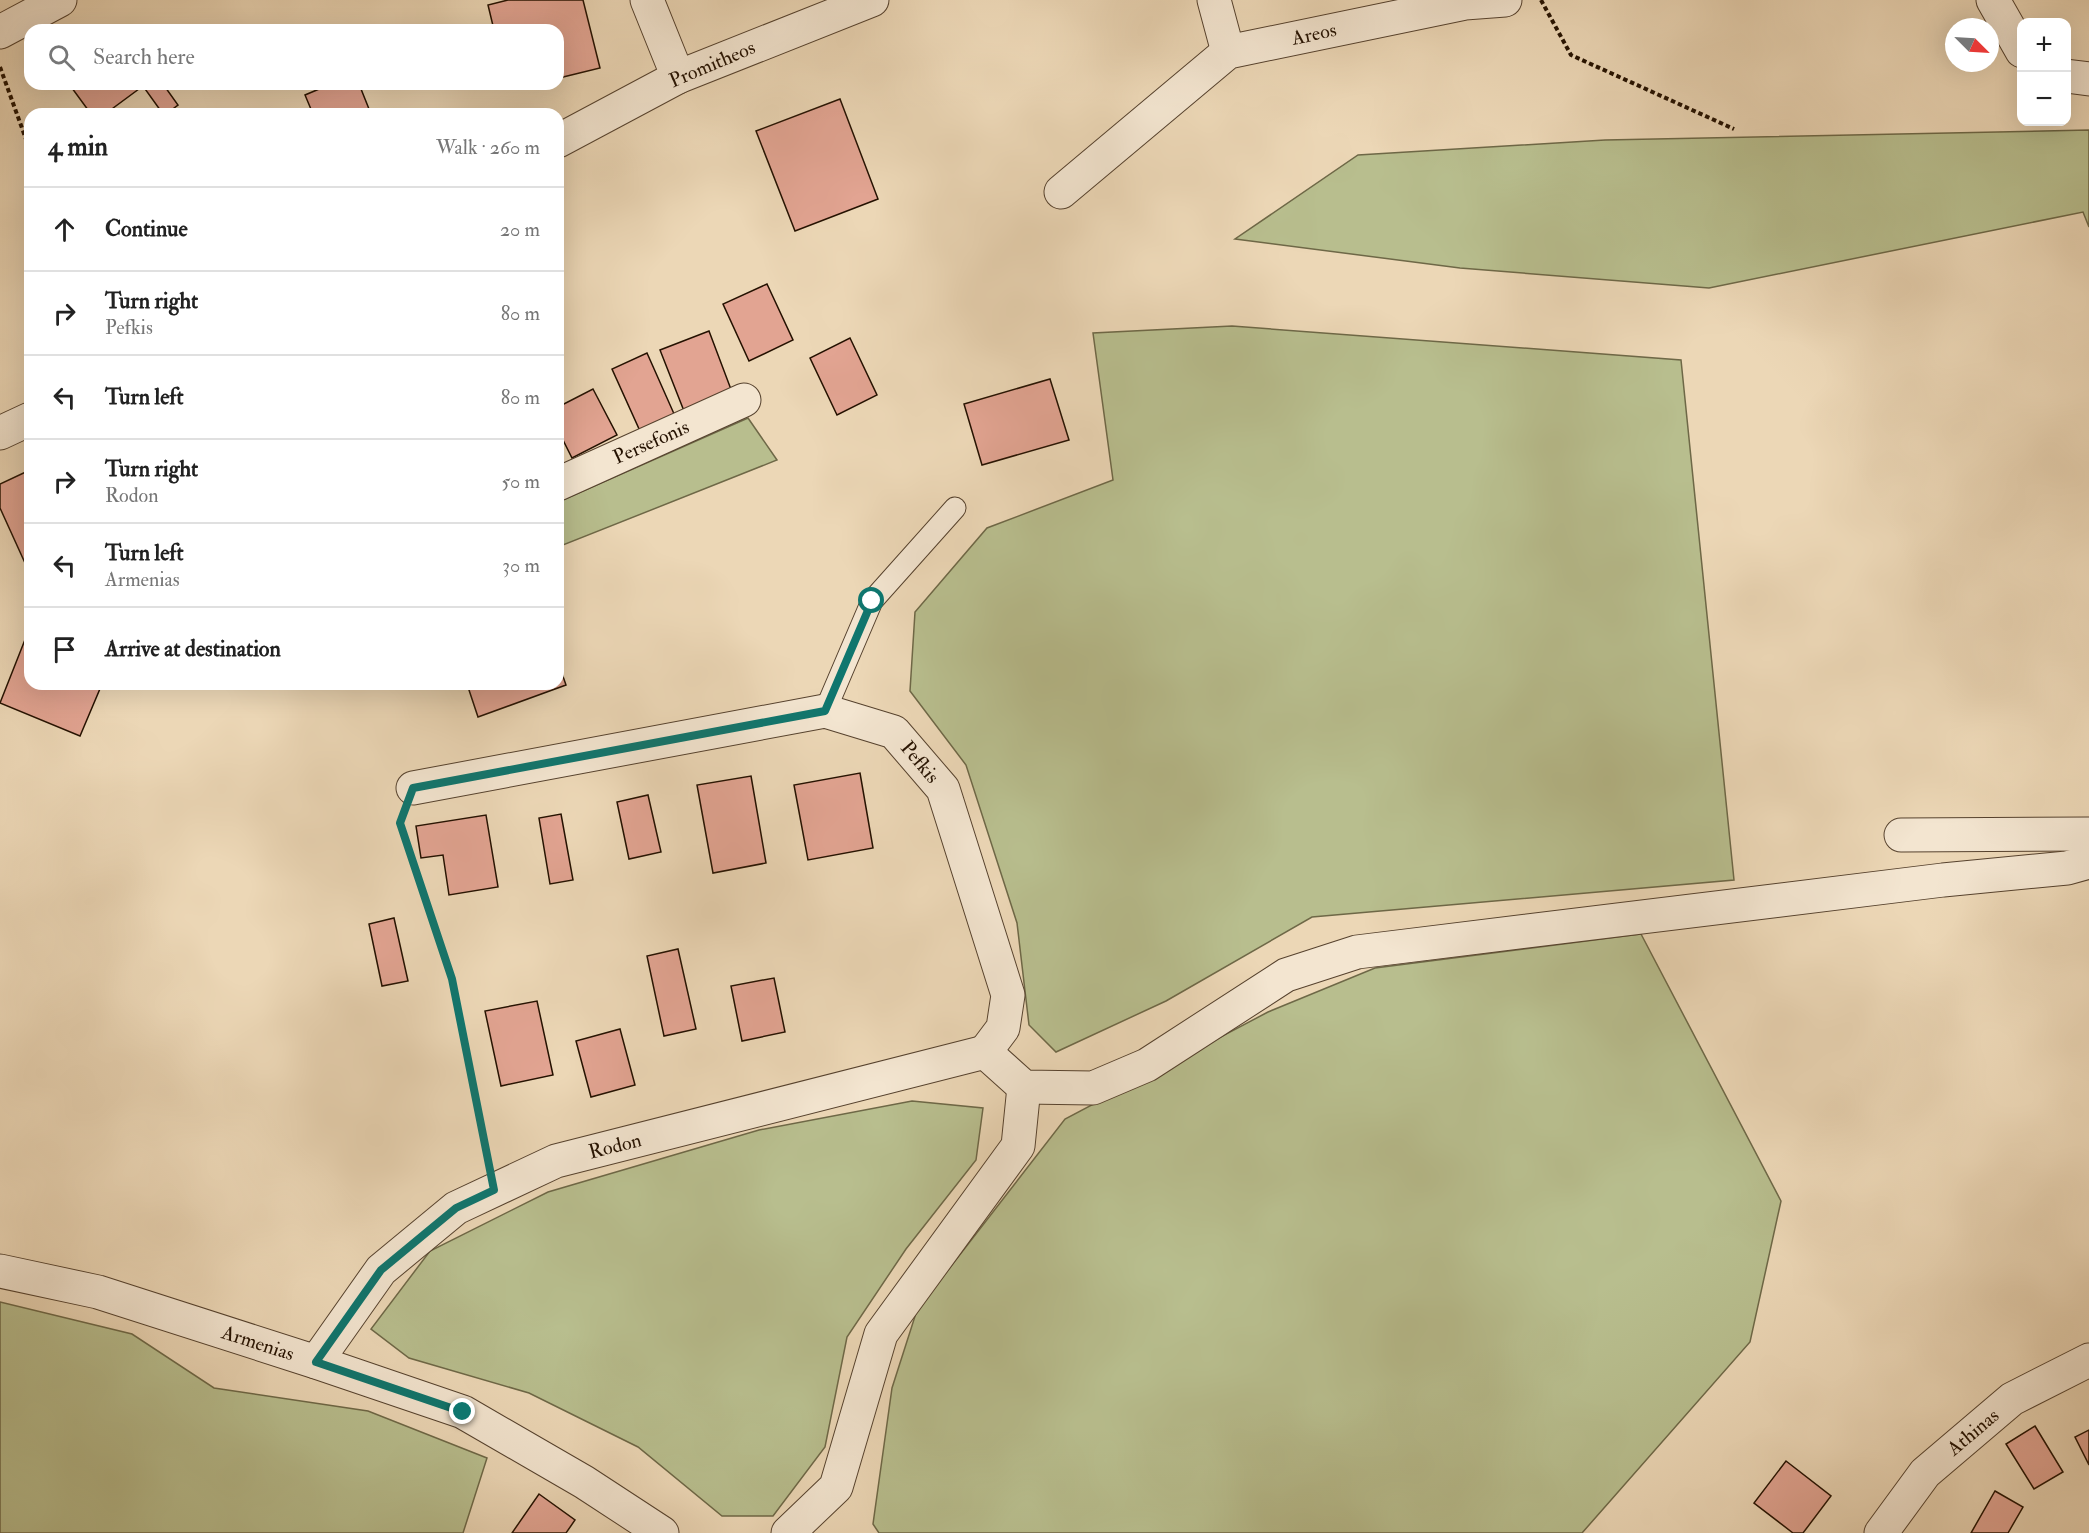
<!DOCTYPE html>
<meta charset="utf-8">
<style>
body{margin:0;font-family:"IM FELL Double Pica",serif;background:#f2f2f2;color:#222}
.controls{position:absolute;right:18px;top:18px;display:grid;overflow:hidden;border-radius:12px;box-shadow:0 6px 24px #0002}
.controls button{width:54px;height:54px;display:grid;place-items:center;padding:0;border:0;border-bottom:2px solid #e0e0e0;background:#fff;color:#222;font:30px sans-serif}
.compass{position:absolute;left:1945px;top:18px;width:54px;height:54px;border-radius:50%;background:#fff;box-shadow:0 6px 24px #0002;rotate:114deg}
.stop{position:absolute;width:18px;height:18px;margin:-14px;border:4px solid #0f766e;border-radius:50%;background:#fff}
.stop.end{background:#0f766e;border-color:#fff;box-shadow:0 2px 6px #0008}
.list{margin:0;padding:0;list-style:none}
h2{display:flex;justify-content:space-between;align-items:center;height:78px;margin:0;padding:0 24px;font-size:26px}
h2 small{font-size:20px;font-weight:400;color:#767676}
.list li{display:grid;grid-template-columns:39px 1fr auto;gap:18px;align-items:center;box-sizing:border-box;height:84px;padding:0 24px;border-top:2px solid #e0e0e0}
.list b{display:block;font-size:22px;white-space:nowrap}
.list p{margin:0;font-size:20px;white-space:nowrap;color:#767676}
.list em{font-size:20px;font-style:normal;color:#767676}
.icon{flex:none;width:33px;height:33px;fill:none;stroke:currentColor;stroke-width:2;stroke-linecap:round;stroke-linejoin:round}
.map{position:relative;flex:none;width:2089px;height:1533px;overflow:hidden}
.search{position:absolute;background:#fff;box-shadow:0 6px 24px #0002;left:24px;top:24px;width:540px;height:66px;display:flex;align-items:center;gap:15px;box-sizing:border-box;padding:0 21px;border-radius:18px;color:#767676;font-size:22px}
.panel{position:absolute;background:#fff;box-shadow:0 6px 24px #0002;left:24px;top:108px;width:540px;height:582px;border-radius:18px}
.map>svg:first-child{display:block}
.green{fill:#b8be8e;stroke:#6e6847;stroke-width:1.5}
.building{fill:#e2a492;stroke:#241100;stroke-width:1.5}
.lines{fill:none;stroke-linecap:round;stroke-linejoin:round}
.service-casing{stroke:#56422e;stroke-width:23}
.minor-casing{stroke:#56422e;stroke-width:35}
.path{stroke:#241100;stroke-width:4;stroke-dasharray:4.5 3;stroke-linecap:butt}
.service{stroke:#f3e5d0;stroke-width:21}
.minor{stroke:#f3e5d0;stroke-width:33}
.route{stroke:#0f766e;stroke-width:8}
.labels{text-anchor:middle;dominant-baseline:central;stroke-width:6;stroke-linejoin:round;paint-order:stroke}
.street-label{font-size:20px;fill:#241100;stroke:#f3e5d0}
</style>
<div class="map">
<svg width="2089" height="1533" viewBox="0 0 2089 1533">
<rect width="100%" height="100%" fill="#ecd7b6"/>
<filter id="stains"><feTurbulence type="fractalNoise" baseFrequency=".00333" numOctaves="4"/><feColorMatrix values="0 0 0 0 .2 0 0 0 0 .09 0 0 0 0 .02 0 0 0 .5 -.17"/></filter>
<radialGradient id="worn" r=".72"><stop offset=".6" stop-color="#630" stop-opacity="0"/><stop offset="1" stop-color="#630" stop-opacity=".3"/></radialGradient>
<!-- green -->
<g class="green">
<polygon points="2089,130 2089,227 2083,212 1709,288 1460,268 1235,239 1358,155 1605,140"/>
<polygon points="1232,326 1681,360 1734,880 1312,917 1166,1001 1056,1052 1029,1025 1017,923 966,765 910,691 915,612 987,528 1113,480 1093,333"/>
<polygon points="748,418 777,460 558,547 558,502"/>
<polygon points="1641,934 1781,1201 1750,1342 1582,1533 879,1533 873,1524 892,1388 917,1310 1065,1119 1268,1012 1375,968"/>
<polygon points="912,1101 983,1108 976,1160 906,1249 847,1337 825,1447 773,1516 722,1516 638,1447 529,1393 409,1358 371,1329 430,1251 548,1192 759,1130"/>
<polygon points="0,1302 132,1334 214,1388 368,1411 487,1458 463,1533 0,1533"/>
</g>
<!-- building -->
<g class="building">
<polygon points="508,0 583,0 600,68 559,78 558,30 494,30 488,5"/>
<polygon points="69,84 163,84 178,105 166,114 163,114 143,86 105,114 91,114"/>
<polygon points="331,84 359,84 371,114 313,114 305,95"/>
<polygon points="840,99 878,199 795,231 756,131"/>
<polygon points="767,284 793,340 749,361 723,304"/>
<polygon points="709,331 732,392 684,411 660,350"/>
<polygon points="850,338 877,395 837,415 810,358"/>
<polygon points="647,353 675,416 640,431 612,369"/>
<polygon points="1050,379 1069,440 982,465 964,404"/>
<polygon points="593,389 617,435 572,458 558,430 558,407"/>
<polygon points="30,470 30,574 0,508 0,484"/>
<polygon points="30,627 30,684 102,684 80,736 0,703"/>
<polygon points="558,662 566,685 478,717 467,684 558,684"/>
<polygon points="860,773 873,848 808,860 794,785"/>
<polygon points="751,776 766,863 713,873 697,785"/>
<polygon points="648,795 661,852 629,859 617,802"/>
<polygon points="561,814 573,880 550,884 539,818"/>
<polygon points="486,815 498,887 449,895 443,855 421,858 416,826"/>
<polygon points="394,918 408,981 382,986 369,924"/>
<polygon points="678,949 696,1029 664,1036 647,956"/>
<polygon points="774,978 785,1032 742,1041 731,986"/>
<polygon points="537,1001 553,1075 501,1086 485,1011"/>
<polygon points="620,1029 635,1085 591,1097 576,1041"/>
<polygon points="2035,1426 2063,1472 2034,1489 2006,1444"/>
<polygon points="2089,1430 2089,1465 2075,1437"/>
<polygon points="1786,1461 1831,1496 1803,1533 1793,1533 1754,1503"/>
<polygon points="1995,1491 2023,1507 2008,1533 1971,1533"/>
<polygon points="539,1494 575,1520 566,1533 512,1533"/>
</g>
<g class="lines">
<!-- service casing -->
<g class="service-casing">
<polyline id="service" points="825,711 872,601 955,508"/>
</g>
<!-- minor casing -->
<g class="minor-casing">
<g id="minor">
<polyline points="647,0 678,77"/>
<polyline points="1214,0 1228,52"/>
<polyline points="1993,0 2022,51"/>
<polyline points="0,32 60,0"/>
<polyline points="2066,76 2089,79"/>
<polyline points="558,141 678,77 872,0"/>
<polyline points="1061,192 1228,52 1465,3 1505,0"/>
<polyline points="0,433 30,419"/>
<polyline points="558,484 744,400"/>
<polyline points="413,788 825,711 894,732 943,789 1008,995 1003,1028 985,1052"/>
<polyline points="1901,835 2089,834"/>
<polyline points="985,1052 1024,1087 1093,1088 1147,1065 1286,975 1357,952 1943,880 2067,868 2089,862"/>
<polyline points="0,1271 98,1292 316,1362 463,1412 584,1482 662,1533"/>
<polyline points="316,1362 381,1270 456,1208 556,1161 985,1052"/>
<polyline points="788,1533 836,1487 881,1334 1018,1146 1024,1087"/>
<polyline points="1881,1533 1925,1473 2012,1399 2089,1360"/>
</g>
</g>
<!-- path -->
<g class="path">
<polyline points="1541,0 1571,55 1734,129"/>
<polyline points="0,67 27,142 30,160"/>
<polyline points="401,820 400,823 452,979 487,1157"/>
</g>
<!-- service -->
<use href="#service" class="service"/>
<!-- minor -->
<use href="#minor" class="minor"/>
</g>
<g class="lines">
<!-- route -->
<polyline class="route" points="463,1412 316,1362 381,1270 456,1208 494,1190 452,979 400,823 413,788 825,711 872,601"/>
</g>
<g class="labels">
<!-- street labels -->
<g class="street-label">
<text transform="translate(1314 34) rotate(-12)">Areos</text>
<text transform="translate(712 64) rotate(-23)">Promitheos</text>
<text transform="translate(651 442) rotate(-24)">Persefonis</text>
<text transform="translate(920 762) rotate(50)">Pefkis</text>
<text transform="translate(615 1146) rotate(-14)">Rodon</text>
<text transform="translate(258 1343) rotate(18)">Armenias</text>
<text transform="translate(1973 1432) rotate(-40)">Athinas</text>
</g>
</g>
<rect width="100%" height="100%" filter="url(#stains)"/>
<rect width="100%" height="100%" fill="url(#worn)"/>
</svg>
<div class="controls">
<button>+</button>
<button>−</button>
</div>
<svg class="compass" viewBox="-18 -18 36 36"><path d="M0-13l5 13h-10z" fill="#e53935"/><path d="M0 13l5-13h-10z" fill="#767676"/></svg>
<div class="stop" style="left:872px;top:601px"></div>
<div class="stop end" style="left:463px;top:1412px"></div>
<div class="search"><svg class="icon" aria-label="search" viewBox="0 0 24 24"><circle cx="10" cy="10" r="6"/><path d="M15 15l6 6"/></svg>Search here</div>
<section class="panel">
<h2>4 min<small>Walk · 260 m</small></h2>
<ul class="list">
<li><svg class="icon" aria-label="ahead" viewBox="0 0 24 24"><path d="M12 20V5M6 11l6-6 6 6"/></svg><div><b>Continue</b></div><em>20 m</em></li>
<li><svg class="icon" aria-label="right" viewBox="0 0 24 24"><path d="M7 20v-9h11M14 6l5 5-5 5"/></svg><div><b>Turn right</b><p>Pefkis</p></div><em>80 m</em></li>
<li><svg class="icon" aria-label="left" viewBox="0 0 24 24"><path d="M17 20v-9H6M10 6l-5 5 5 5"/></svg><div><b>Turn left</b></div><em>80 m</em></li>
<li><svg class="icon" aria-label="right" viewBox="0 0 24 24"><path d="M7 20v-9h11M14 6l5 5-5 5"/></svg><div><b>Turn right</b><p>Rodon</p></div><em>50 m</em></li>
<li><svg class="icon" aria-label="left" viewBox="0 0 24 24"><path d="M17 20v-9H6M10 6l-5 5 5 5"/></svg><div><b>Turn left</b><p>Armenias</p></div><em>30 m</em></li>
<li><svg class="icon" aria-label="arrive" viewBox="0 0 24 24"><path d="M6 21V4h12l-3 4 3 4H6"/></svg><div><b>Arrive at destination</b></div></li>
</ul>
</section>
</div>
